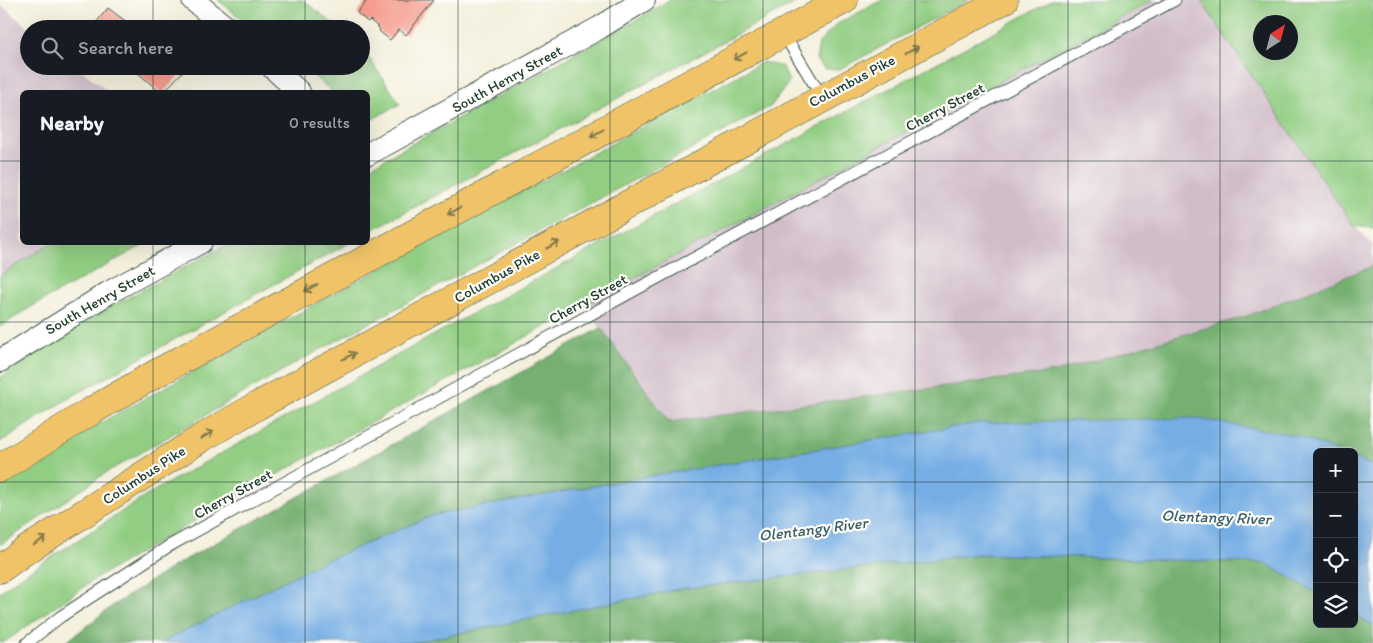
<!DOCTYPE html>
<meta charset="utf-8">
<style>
body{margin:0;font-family:Itim,sans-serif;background:#242831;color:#f1f3f6}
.controls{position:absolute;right:15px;bottom:15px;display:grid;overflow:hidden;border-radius:8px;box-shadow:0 5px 20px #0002}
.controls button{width:45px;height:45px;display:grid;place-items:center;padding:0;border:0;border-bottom:1px solid #363941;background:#171b24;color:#f1f3f6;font:25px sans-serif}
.compass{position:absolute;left:1253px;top:15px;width:45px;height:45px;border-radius:50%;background:#171b24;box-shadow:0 5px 20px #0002;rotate:36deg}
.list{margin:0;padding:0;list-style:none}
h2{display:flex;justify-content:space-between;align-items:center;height:65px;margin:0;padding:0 20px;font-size:21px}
h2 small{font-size:16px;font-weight:400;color:#9ea1a6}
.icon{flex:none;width:28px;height:28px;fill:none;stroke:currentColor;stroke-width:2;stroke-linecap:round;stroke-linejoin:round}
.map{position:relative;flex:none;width:1373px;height:643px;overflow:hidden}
.search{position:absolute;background:#171b24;box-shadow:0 5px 20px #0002;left:20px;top:20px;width:350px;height:55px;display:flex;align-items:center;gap:12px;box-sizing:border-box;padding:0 18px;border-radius:28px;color:#9ea1a6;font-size:19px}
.panel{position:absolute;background:#171b24;box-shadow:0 5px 20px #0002;left:20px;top:90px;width:350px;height:155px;border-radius:8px}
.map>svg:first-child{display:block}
.industrial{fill:#d1bdca}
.green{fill:#91cd82;stroke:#58855b;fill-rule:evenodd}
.forest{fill:#74b070;stroke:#4a7652}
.water{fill:#75ade4;stroke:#4a758c}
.building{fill:#f59c8e}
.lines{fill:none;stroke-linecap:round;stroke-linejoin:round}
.service-casing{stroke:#3f584d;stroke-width:13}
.minor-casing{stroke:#3f584d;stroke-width:24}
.motorway-casing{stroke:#3f584d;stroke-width:29}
.service{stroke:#fff;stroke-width:11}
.minor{stroke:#fff;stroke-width:22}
.motorway{stroke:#f0c369;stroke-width:28}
.oneway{stroke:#7d794c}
.grid{fill:none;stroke:#1f3d34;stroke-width:1;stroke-opacity:0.55}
.labels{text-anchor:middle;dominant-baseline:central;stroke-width:4.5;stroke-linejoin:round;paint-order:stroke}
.street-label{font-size:15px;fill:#1f3d34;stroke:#fdfcf7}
.water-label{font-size:16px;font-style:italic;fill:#395f69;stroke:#fdfcf7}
</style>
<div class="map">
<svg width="1373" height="643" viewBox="0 0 1373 643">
<rect width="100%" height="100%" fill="#fdfcf7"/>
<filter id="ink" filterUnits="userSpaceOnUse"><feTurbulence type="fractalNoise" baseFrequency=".02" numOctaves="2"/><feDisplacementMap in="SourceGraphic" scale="10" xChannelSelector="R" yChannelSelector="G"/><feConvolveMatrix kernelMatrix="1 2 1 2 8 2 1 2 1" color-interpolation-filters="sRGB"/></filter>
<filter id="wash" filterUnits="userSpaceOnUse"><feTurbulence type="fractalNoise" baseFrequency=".0096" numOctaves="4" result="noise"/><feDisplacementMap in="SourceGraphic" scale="20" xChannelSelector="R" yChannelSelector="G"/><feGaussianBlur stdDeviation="1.12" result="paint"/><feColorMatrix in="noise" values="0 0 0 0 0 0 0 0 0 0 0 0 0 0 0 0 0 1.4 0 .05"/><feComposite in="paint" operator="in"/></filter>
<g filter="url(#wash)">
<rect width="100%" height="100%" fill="#f4f0dd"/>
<!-- industrial -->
<g class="industrial">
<polygon points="1154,0 1201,0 1354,226 1373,245 1373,266 1247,316 1056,372 668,422 584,305 1038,61"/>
<polygon points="0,4 30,29 29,29 29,66 76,66 109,92 22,92 22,242 51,243 0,276"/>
</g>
<!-- green -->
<g class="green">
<polygon points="218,0 303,0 340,29 254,29"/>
<polygon points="669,0 801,0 368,232 368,168 642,17"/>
<polygon points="882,0 969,0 840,69 825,69 816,60 819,43 837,24"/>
<polygon points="1053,0 1154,0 1038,61 584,305 231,500 98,577 3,643 0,643 0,592 14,581 157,489 459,321"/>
<path d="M1205,0H1373V228L1354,226L1202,2ZM1260,22H1290V52H1260Z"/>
<polygon points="361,46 400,104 369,121 368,120 368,92 333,92 301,66 361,66"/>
<polygon points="763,62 783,67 789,82 771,106 301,360 107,472 0,545 0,487 59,446 344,288"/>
<polygon points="51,243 147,243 31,307 0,327 0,276"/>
<polygon points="230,243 349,243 74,395 0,442 0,378 81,323"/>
</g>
<!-- forest -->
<g class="forest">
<polygon points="1373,266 1373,466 1354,458 1354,452 1338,452 1298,436 979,423 650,476 434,515 320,563 161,643 65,643 112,606 174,566 601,328 669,422 1056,372 1247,316"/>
<polygon points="978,554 1266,563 1317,593 1317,624 1354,624 1354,614 1373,625 1373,643 410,643 679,589"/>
</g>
<!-- water -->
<g class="water">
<polygon points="1193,418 1298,436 1338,452 1317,452 1317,593 1265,563 978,554 679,589 410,643 161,643 320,563 434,515 650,476 979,423"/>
<polygon points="1354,458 1373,466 1373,625 1354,614"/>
</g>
<g id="blocks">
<!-- building -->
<g class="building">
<polygon points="363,0 434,0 406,35 399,29 390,40 379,31 380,29 370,20 368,22 357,13 366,2"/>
<polygon points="108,8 128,23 123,29 91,29"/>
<polygon points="130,66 177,66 183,71 164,92 160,92"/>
</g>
</g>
</g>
<g filter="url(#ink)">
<use href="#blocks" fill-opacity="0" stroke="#3f584d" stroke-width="1"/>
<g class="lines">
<!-- service casing -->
<g class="service-casing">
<g id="service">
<polyline points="783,33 822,97"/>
<polyline points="27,643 60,617 169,546 635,290 1175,0"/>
</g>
</g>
<!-- minor casing -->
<g class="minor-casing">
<g id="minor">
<polyline points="193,0 228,29"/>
<polyline points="271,66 299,92"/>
<polyline points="368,154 599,28 644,0"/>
<polyline points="0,361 108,293 201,242"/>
</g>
</g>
<!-- motorway casing -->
<g class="motorway-casing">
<g id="motorway">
<polyline points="0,468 93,410 157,373 844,0"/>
<polyline points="0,569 22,553 203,437 257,406 1004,0"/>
</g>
</g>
<!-- service -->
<use href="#service" class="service"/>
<!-- minor -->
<use href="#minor" class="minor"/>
<!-- motorway -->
<use href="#motorway" class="motorway"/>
</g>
<!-- one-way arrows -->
<defs><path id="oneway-shaft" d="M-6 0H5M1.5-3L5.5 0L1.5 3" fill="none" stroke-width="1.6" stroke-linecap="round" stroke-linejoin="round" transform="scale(1.25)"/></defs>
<g class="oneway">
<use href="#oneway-shaft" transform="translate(912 50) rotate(-28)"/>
<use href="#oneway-shaft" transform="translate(740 56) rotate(151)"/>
<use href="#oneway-shaft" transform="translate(597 133) rotate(151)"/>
<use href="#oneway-shaft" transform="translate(454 211) rotate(151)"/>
<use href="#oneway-shaft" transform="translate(553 245) rotate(-29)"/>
<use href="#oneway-shaft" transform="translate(311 288) rotate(152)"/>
<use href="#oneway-shaft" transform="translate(349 356) rotate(-28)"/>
<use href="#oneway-shaft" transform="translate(207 435) rotate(-31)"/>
<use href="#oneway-shaft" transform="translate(40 541) rotate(-33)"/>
</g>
</g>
<!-- grid -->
<path class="grid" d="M153,0V29M305,0V29M458,0V643M610,0V643M763,0V643M915,0V643M1068,0V643M1220,0V643M153,66V92M305,66V92M0,161H22M368,161H1373M153,242V643M305,242V643M0,322H1373M0,482H1317M1354,482H1373"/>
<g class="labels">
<!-- street labels -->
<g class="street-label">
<text transform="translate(507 79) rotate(-29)">South Henry Street</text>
<text transform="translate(852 81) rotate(-28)">Columbus Pike</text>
<text transform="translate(945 107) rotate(-28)">Cherry Street</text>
<text transform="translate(497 276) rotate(-29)">Columbus Pike</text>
<text transform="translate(588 299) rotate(-29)">Cherry Street</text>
<text transform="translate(100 300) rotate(-30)">South Henry Street</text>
<text transform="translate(144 475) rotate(-33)">Columbus Pike</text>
<text transform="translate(233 494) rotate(-29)">Cherry Street</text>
</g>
<!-- water labels -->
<g class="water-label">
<text transform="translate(1216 517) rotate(2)">Olentangy River</text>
<text transform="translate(813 529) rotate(-7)">Olentangy River</text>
</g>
</g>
</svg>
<div class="controls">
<button>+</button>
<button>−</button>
<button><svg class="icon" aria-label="locate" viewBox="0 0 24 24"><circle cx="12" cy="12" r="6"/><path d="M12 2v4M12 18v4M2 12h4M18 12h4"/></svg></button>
<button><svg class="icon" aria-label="layers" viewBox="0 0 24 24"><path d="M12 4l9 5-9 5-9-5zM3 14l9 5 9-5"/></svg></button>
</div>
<svg class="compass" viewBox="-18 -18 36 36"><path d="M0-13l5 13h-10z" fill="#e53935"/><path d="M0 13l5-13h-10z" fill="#9ea1a6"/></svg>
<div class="search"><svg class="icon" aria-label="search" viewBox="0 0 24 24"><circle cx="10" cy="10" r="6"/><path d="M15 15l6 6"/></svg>Search here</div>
<section class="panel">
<h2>Nearby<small>0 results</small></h2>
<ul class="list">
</ul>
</section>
</div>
